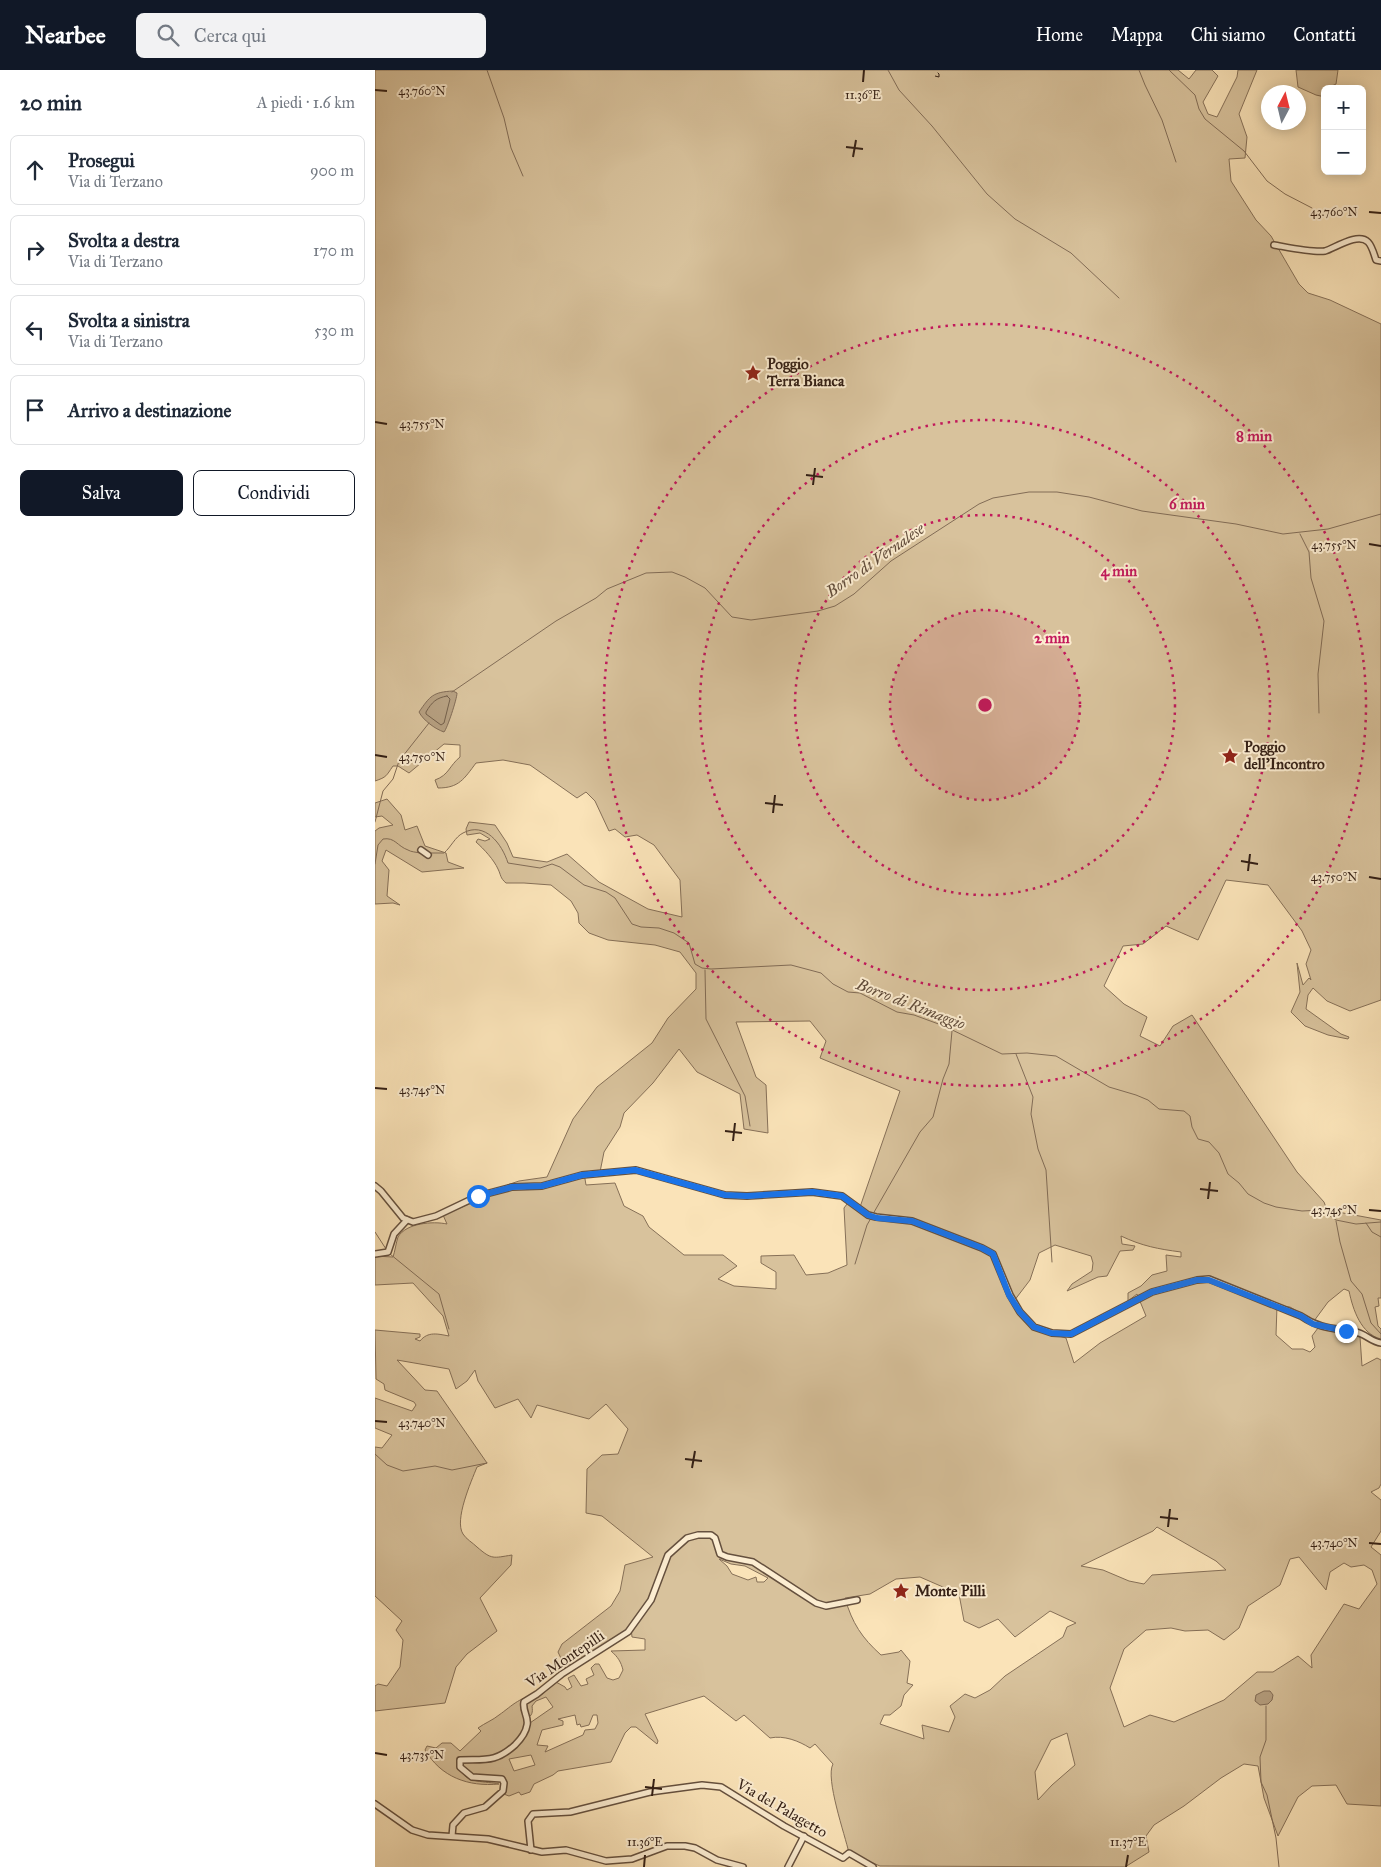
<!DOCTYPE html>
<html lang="it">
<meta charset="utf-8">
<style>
body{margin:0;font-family:"IM FELL Great Primer",serif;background:#f2f2f3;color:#1f2937}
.controls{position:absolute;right:15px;top:15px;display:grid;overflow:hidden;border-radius:8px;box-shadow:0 2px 12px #0003}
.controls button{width:45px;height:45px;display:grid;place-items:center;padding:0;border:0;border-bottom:1px solid #e0e1e3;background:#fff;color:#1f2937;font:25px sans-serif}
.compass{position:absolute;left:886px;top:15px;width:45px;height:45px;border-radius:50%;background:#fff;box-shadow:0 2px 12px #0003;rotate:7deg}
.stop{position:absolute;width:15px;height:15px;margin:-11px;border:4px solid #1a73e8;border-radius:50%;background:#fff}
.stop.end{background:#1a73e8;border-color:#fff;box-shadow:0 1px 5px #0008}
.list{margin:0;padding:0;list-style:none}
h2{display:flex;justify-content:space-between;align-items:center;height:65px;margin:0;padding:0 20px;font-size:21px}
h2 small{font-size:16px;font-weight:400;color:#747a83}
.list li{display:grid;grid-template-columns:32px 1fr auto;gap:15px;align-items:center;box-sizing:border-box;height:70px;margin:0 10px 10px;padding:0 10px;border:1px solid #e0e1e3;border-radius:8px}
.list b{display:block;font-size:19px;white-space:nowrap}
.list p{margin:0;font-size:16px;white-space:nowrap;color:#747a83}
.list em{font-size:16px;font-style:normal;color:#747a83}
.actions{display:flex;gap:10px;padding:15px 20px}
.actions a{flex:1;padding:11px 0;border:1px solid #111827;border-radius:8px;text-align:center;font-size:18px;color:#111827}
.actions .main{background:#111827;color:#fff}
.icon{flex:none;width:28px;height:28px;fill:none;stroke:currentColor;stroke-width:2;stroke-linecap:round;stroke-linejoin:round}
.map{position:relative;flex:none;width:1006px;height:1797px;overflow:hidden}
header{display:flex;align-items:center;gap:30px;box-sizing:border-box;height:70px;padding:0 25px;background:#111827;color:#fff}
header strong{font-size:24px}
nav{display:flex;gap:28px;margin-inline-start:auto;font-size:18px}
.search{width:350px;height:45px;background:#f2f2f3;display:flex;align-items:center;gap:12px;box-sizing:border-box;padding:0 18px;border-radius:8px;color:#747a83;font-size:19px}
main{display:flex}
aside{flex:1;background:#fff}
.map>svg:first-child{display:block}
.green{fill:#d8c29c;stroke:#867058;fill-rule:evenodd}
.water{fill:#b6a081;stroke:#826c56}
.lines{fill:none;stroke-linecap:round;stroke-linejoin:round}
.shore{stroke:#74604b;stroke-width:1}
.stream{stroke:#826c56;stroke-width:1}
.minor-casing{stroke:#65503e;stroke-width:8}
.minor{stroke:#fcedd1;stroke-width:5}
.rail{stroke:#331f15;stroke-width:1;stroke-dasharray:9 9;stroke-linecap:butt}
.route{stroke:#1a73e8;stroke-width:6}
.ticks{fill:none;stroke:#331f15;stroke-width:2}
.ring{fill:none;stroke:#c2185b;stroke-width:2.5;stroke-dasharray:2.5 5}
.labels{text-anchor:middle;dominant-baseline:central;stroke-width:4;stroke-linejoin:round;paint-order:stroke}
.poi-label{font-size:15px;font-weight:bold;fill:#331f15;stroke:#fcedd1;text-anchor:start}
.street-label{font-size:15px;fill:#331f15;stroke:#fcedd1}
.water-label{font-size:16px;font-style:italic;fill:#614c3b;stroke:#fcedd1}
.ticks-label{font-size:12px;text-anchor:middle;fill:#331f15;stroke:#fcedd1;stroke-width:4;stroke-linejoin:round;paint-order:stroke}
.centre{fill:#c2185b;stroke:#fcedd1;stroke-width:2.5}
.ring-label{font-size:15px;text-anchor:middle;font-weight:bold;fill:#c2185b;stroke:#fcedd1;stroke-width:4;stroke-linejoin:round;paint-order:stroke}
</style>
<header>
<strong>Nearbee</strong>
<div class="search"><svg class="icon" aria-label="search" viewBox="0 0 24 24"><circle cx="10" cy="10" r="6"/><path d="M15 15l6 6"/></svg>Cerca qui</div>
<nav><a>Home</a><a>Mappa</a><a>Chi siamo</a><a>Contatti</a></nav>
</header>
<main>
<aside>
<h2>20 min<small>A piedi · 1.6 km</small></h2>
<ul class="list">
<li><svg class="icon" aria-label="ahead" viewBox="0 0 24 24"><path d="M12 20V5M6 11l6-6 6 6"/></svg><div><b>Prosegui</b><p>Via di Terzano</p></div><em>900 m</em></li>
<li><svg class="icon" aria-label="right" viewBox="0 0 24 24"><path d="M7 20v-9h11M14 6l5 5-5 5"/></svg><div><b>Svolta a destra</b><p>Via di Terzano</p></div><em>170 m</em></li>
<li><svg class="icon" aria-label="left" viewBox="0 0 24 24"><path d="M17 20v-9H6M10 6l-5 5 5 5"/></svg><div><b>Svolta a sinistra</b><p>Via di Terzano</p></div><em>530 m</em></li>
<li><svg class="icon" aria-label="arrive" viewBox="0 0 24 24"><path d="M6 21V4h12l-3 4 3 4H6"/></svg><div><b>Arrivo a destinazione</b></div></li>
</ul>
<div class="actions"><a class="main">Salva</a><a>Condividi</a></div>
</aside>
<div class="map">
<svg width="1006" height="1797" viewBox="0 0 1006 1797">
<rect width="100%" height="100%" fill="#fae3b8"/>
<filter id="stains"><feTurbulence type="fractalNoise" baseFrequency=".004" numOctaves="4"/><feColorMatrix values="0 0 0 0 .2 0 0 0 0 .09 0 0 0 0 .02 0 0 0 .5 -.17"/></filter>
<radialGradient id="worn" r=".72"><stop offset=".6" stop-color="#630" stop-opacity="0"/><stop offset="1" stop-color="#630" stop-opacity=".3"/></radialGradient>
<!-- green -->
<g class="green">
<path d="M0,0H803L814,9L821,0H837L843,6L828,32L833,44L842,47L862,7L863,0H882L864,44L872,67L870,88L854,89L856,111L881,150L896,166L924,214L933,223L955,230L1006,254V930L975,941L952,931L938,918L933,925L931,939L966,964L974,967L973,969L953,965L930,956L916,942L925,922L922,893L928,915L934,908L936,910L931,894L936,880L927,861L893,815L851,810L823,870L791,856L768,874L748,876L729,916L749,934L772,947L765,966L785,976L798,956L817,945L922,1102L949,1132L952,1140L1006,1150V1228H1003L1004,1236L1000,1237L1003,1256L1006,1259V1269C986,1264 978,1240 974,1221L969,1219L953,1232L939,1251L915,1237L902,1236L901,1265L917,1279H928L935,1282L940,1277L937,1266L943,1258L985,1267L987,1296L1002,1288L1006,1290V1414L1004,1418L996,1422L1006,1430V1461L996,1477L1006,1485V1736L972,1734L961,1715L937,1716L923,1727L903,1766L889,1728L883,1696L869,1694L846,1708L809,1736L779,1755L771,1766L774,1782L750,1797L505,1796L474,1783C470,1765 450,1708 458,1694L440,1674L435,1678C424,1671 409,1665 395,1668L369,1645L361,1651L329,1626L270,1644L283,1671L282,1674L261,1657H256L250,1663L236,1692L183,1701L178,1705L159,1714L155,1722L146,1725L144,1722L134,1726L126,1723L127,1709L97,1707L85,1698C89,1714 112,1711 124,1714C93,1717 66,1707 50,1680L52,1676L61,1678L67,1673H76L85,1681L106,1661L103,1658C110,1653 118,1650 124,1645C137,1636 147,1624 164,1627L181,1612L190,1617L192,1620L197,1617L193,1608L199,1605L206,1616L213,1614L211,1609L219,1605L216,1598L220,1594H224L232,1608L238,1610L244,1608L248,1600C246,1592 243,1587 236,1581L270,1580V1569L257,1567L256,1558L192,1601L183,1582L187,1574L236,1536L245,1521L250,1495L278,1487L227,1446L211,1443L212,1399L227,1385L243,1384L253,1359L231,1334L214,1349L162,1335L156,1348L143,1329L120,1338L103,1311L100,1300L92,1311L81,1319L74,1299L22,1290L50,1320L62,1321L112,1393L102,1397C96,1412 79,1450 88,1464C91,1469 98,1473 102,1477C117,1490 118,1488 137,1485L136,1495L105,1528L122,1561L92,1584L81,1597L70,1633L0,1641V1616L3,1614L12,1616L25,1597L28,1570L21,1560L27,1551L0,1526V1377L7,1378L17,1365L0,1358V1328L37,1341L41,1335L39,1332L10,1320L9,1314L1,1309L0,1260L45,1264V1267L40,1269L45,1271C53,1261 63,1264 74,1266L68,1246L38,1213L0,1215V1186L18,1187C20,1181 21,1173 23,1167C31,1153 58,1151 72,1154L68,1145L99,1132L102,1135L100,1130L125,1123L132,1115L144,1111L172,1107L198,1049L222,1017L277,973L293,948L321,919V903L305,882L280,875L233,870L214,863L204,853L203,843L196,831L176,815L149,813H131C125,808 126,805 123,799C119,790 109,779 101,772L103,769L110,771L115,769L105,763L92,765L91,759L94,752L120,755L132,773L138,787L172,792L192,784L224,812L273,839L307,847L305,810L279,775L262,765L250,767L240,759L234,761L220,731L211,722L202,728L155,695L128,690L101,693C89,709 84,718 63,718L60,710C74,705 74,696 85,687V675L69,674L34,703L23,696H18C11,706 12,707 0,711ZM435,951L451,971L445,988L525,1021L484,1140L475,1130L469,1138L472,1195L453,1203L431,1205L419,1185L386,1186V1193L401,1202V1219L359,1216L343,1209L362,1196L348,1185H309L274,1157L268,1146L249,1136L240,1113L211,1115L209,1103L225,1102L229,1082L245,1057L249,1043L278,1013L304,979L322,1002L365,1024L369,1059L393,1063L391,1015L381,1007L361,952ZM746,1166C767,1176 783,1179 806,1182V1187L791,1185L792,1201L777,1205L766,1216L753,1223V1231L762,1224L771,1246L725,1273L699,1293L691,1268C660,1259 659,1256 639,1231L655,1210L664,1183L680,1175L716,1186L718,1193L717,1201L697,1214L692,1221L723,1207L732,1206L745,1181L758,1180L760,1176L747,1174ZM782,1457L841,1491L851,1500L777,1505L769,1514L754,1511L728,1500L706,1496L778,1461ZM924,1487L951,1520L955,1502L969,1493L976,1497L989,1495L997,1500L1002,1514L984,1539L969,1534L936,1585L937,1598L923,1586L898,1602H882L849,1630L799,1652L775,1645L749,1657L735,1618L749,1579L771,1560L796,1558L810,1561L833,1560L849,1570L864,1558L873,1536L905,1515L915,1489ZM344,1489L356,1494L370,1496L393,1508L389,1512H382L381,1507L373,1510L357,1504L352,1496ZM545,1507L584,1524L589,1551L604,1558L623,1549L640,1567L675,1541L701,1553L692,1557L688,1567L630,1606L615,1620L600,1628L590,1624L575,1636L580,1647L574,1662L547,1655L549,1669L505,1654L509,1645H515L526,1636L529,1625L538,1615L532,1613L535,1591L526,1580L524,1582L506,1585C487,1568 477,1553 470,1528L495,1524L521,1509ZM171,1627L178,1637L152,1655V1649C157,1645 158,1643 157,1636L161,1631ZM200,1645L202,1655L205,1654L206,1657L214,1655L218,1645H222L223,1653L220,1659L210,1660L208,1665L170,1682L173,1676L162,1675L167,1660L188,1655V1651L183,1649ZM692,1663L700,1695L677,1715L663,1730L660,1702L676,1670ZM156,1685L160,1695L139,1701L134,1689Z"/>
<polygon points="921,0 963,0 961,14 957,16 957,19 950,19 950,27 941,25 923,17"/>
<polygon points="12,729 26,745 30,760 42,756 50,776 71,783 73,792 89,798 47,802 11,780 7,791 14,800 12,826 25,835 18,833 0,834 0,761 4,758 18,755 7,746 0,747 0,733"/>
</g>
<!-- water -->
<g class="water">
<path d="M78,621L82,623C82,629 72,659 69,662C60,659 48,650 44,642C55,626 58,622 78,621Z"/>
<polygon points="889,1621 895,1621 898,1625 897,1630 893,1634 885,1635 880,1631 881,1625"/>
</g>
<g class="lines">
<!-- shore -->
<path class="shore" d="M72,626L75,629L69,653L66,655L51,644V642C57,632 61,628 72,626Z"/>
<!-- stream -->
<g class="stream">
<polyline points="112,0 129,48 136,78 148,106"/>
<polyline points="513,0 524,20 557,56 612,124 640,149 696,183 744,228"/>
<polyline points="764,0 770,15 787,50 801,92"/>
<polyline points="794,0 820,25 824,39 830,49 869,81 892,111 910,124 937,138"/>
<polyline points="925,464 934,482 936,508 949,551 943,604 944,643"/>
<polyline points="77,622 181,551 221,528 232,519 271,503 297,502 310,507 330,518 357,547 376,550 443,541 460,536 479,524 516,491 604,434 618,428 654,422 682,422 714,427 767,441 861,454 908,464 953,459 1006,444"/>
<polyline points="0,752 8,721 18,709 24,691 54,653"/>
<path d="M54,783H69C76,777 80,767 88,763C110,751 127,774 133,793L165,798L177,794L185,797L209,815L231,822L240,828L257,854L266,857L284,858L299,863L314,873L320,894L327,898L336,899L416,895L446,903L458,914L473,922L485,923L522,942L539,945L569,956L627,984L652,983L681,986L734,1017L761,1025L773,1030L784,1039L809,1041L815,1046L817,1057L823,1069L834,1072L844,1083L853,1104L864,1113L873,1124L889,1133L901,1137L927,1141L947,1140L961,1150L981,1154L1006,1152"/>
<path d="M0,794L3,775L8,769C20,767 22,776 33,780C36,782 41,782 45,783"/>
<polyline points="330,900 331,949 370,1026 375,1056"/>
<polyline points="641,984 658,1027 656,1044 663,1079 671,1100 677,1192"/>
<polyline points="498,1144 545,1062 558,1047 568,1009 574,994 577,961"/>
<polyline points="961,1151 965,1172 976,1211 987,1224 996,1253 1006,1264"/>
<polyline points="991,1153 997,1162 1006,1167"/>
<polyline points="0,1162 11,1179"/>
<polyline points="15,1184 64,1224 74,1259"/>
<polyline points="480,1194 492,1155 496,1148"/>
<polyline points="0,1384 12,1395 28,1401 60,1396 77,1400 112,1393"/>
<polyline points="891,1636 891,1670 885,1687 886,1712 892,1725 901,1768 904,1797"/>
</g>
<!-- minor casing -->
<g class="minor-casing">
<g id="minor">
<path d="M899,175C911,177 939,183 950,181C960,178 983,162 993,172C997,176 999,184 1001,190L1006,191"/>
<polyline points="46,780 53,785"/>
<path d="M0,1116L6,1121L28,1148L38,1152L61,1146L103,1126L137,1117L167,1116L207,1105L261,1100L350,1125L372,1126L437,1122L467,1126L493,1145L501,1147L537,1151L607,1178L618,1184L635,1225L645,1242L659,1257L677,1263L696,1264L777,1222L822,1210L834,1209L926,1246C945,1259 959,1258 980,1262C990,1263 996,1272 1006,1273"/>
<polyline points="0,1184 13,1182 19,1164 32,1150"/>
<polyline points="0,1734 37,1760 53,1765 113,1769 167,1782 191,1780 231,1791 257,1789 292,1776 310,1776 320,1778 342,1790 368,1797"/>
<path d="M77,1766L78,1755L89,1743L110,1737L128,1721L129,1713L127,1709L97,1707L85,1697V1690C110,1689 120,1693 140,1675C145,1670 151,1662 152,1655C154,1647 147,1641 149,1632L162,1624L187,1604L253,1562L276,1530L293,1485L312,1468L323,1465H336L340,1468L345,1484L352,1487L378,1492L441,1533L451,1536L482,1530"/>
<polyline points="156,1780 153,1751 158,1744 195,1742 275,1722 327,1715 346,1717 409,1756 468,1788 474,1783 498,1797"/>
<polyline points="413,1797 429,1766"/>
</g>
</g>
<!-- minor -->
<use href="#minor" class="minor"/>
<!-- rail -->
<polyline class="rail" points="560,6 564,7 564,4 560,0"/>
</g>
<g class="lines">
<!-- route -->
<polyline class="route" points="103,1126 137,1117 167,1116 207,1105 260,1100 350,1125 372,1126 438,1122 467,1126 493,1145 502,1148 537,1151 607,1178 618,1184 634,1225 645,1242 659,1257 676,1263 696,1264 777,1222 822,1210 834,1210 926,1246 938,1254 971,1261"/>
</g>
<!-- ticks -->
<path class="ticks" d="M488,12L489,0M0,20L12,21M471,77L488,79M478,87L481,70M994,142L1006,143M0,352L12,354M431,405L448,407M438,415L440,398M994,474L1006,476M0,685L12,687M390,733L408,735M398,743L400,725M866,791L883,794M873,801L875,784M994,807L1006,809M0,1018L12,1019M350,1061L367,1063M358,1071L360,1053M825,1119L843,1121M833,1129L835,1112M994,1140L1006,1141M0,1351L12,1352M310,1389L327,1391M317,1398L320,1381M785,1447L803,1449M793,1457L795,1439M994,1473L1006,1474M0,1683L12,1685M270,1717L287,1719M277,1726L279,1709M269,1797L270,1785M751,1797L753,1785"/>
<!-- distance rings -->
<circle cx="610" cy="635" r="95" fill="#c2185b" fill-opacity=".12"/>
<g class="ring">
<circle cx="610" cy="635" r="95"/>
<circle cx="610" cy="635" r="190"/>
<circle cx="610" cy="635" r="285"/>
<circle cx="610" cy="635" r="381"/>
</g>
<!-- icons -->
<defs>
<g id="sight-bare" transform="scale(1.35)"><path d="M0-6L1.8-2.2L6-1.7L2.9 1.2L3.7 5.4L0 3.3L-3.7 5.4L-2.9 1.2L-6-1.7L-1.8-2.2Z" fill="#8f2418" stroke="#fcedd1" stroke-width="2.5" paint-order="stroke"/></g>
</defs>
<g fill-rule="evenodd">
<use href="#sight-bare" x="378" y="303"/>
<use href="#sight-bare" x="855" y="686"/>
<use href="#sight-bare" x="526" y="1521"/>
</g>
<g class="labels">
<!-- poi labels -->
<g class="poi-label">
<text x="392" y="294">Poggio<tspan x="392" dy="17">Terra Bianca</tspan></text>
<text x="869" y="677">Poggio<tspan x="869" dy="17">dell'Incontro</tspan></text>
<text x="540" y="1521">Monte Pilli</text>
</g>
<!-- street labels -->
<g class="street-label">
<text transform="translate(190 1589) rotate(-34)">Via Montepilli</text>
<text transform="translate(407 1738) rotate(30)">Via del Palagetto</text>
</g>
<!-- water labels -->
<g class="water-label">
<text transform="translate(500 490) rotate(-35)">Borro di Vernalese</text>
<text transform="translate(536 934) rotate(21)">Borro di Rimaggio</text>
</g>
</g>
<g class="ticks-label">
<text x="47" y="25">43.760°N</text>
<text x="488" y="29">11.36°E</text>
<text x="959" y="146">43.760°N</text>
<text x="47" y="358">43.755°N</text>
<text x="959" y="479">43.755°N</text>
<text x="47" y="691">43.750°N</text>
<text x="959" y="811">43.750°N</text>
<text x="47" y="1024">43.745°N</text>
<text x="959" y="1144">43.745°N</text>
<text x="47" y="1357">43.740°N</text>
<text x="959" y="1477">43.740°N</text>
<text x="47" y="1689">43.735°N</text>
<text x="270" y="1776">11.36°E</text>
<text x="753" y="1776">11.37°E</text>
</g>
<circle cx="610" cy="635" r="8" class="centre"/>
<g class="ring-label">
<text x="879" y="371">8 min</text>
<text x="812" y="439">6 min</text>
<text x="744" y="506">4 min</text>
<text x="677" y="573">2 min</text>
</g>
<rect width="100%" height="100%" filter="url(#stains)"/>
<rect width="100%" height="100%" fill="url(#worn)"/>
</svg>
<div class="controls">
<button>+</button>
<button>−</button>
</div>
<svg class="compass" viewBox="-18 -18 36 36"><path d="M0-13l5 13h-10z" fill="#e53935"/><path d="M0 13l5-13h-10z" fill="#747a83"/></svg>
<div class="stop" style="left:103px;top:1126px"></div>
<div class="stop end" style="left:971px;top:1261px"></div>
</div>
</main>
